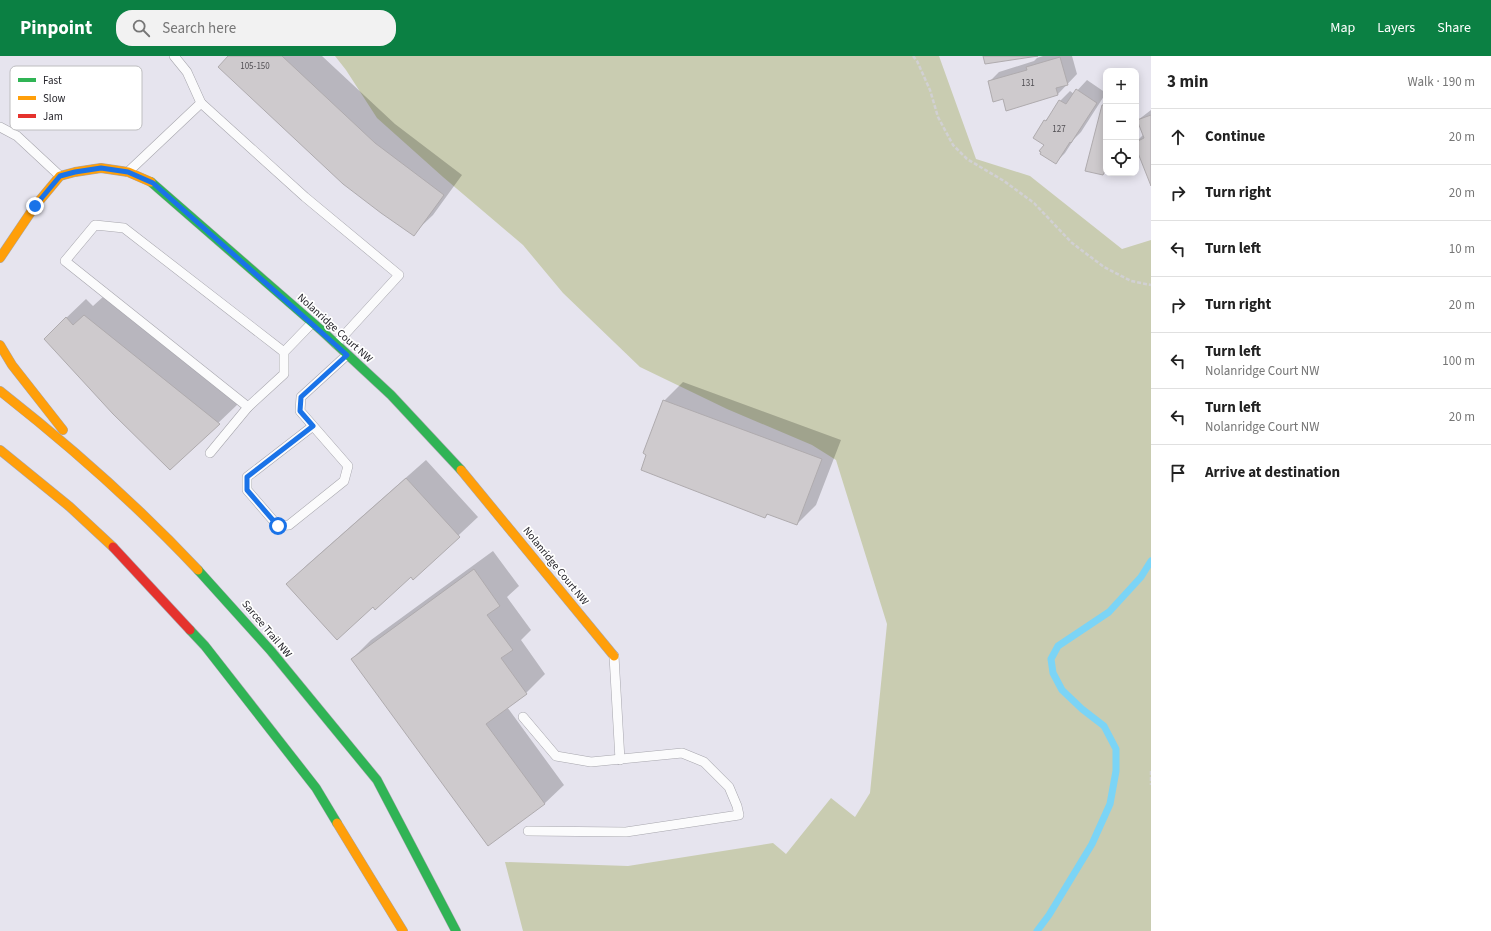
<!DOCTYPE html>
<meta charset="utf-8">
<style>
body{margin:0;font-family:"Source Sans 3",sans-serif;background:#f2f2f2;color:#222}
.controls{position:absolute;right:12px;top:12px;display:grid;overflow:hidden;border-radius:8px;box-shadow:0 2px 10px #0003}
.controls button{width:36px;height:36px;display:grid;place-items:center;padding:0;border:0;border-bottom:1px solid #e0e0e0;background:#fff;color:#222;font:20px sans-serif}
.stop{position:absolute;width:12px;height:12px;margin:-9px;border:3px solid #1a73e8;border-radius:50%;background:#fff}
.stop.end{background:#1a73e8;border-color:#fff;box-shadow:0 1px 4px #0008}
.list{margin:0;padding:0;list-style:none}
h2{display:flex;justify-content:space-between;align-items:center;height:52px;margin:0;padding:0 16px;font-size:17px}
h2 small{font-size:13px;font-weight:400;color:#767676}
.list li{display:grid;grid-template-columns:26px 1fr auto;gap:12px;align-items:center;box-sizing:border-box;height:56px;padding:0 16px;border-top:1px solid #e0e0e0}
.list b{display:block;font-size:15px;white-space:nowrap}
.list p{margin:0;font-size:13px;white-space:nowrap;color:#767676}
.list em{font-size:13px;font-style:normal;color:#767676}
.icon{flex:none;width:22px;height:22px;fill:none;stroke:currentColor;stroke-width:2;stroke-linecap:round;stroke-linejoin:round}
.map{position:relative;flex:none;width:1151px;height:875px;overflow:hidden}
header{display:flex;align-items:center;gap:24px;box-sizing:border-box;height:56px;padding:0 20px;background:#0b8043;color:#fff}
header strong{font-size:19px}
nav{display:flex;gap:22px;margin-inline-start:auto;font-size:14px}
.search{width:280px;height:36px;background:#f2f2f2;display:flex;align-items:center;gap:10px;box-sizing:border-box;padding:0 14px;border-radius:16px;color:#767676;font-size:15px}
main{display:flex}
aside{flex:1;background:#fff}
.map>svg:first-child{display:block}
.green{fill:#c9ccb1}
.shadow{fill:#0003}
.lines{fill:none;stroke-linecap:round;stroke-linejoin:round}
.stream{stroke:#7bd4f6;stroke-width:7}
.building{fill:#cecacd;stroke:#afabae}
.lane-casing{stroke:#a7a6ad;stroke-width:10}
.fast-casing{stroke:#a7a6ad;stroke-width:10}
.slow-casing{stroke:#a7a6ad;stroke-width:10}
.jam-casing{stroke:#a7a6ad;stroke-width:10}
.path{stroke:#d1d0d3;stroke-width:2.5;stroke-dasharray:4 2;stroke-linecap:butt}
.lane{stroke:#fbfbfc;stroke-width:9}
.fast{stroke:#30b455;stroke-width:9}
.slow{stroke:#ff9f0a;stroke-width:9}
.jam{stroke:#e5322d;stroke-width:9}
.route{stroke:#1a73e8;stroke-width:5}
.labels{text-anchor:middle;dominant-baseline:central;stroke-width:3.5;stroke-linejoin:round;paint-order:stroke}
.number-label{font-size:9px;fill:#514f54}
.street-label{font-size:11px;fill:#27262c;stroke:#fff}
.key{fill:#fff;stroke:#bebec0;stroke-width:1}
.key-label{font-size:11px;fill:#27262c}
</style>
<header>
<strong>Pinpoint</strong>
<div class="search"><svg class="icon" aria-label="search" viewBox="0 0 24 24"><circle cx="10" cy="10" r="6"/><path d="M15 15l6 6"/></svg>Search here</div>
<nav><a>Map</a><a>Layers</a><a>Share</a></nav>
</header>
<main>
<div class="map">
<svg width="1151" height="875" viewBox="0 0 1151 875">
<rect width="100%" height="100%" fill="#e6e4ee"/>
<!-- green -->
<polygon class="green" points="335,0 939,0 976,103 1030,120 1122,193 1151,184 1151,875 523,875 505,806 628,810 773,787 786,798 831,742 855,761 870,737 887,568 836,404 812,389 727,353 640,311 563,237 523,189 443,121 377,62 346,14"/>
<!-- shadow -->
<g class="shadow">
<polygon points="229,0 322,0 395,68 462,119 433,159 413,178"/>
<polygon points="1043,0 1072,0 1077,18 1058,38 1007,54 1003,42 989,26 999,16 1034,5 1037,2"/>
<polygon points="1087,24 1106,37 1081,76 1074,83 1065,97 1055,107 1045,89 1045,65 1052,57 1060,45 1070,35 1074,38"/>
<polygon points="1106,46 1106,115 1103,118 1102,49"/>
<polygon points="1151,54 1151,128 1136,89 1136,86 1144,78 1138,64"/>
<polygon points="104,240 238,348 170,413 64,264 86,243 93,250"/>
<polygon points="683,326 841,384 816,449 797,468 769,457 765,461 664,345"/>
<polygon points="426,404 478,461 413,522 411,520 288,528 307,509"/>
<polygon points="493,495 519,530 507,541 531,574 521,584 545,618 526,637 507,651 564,729 544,748 352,603 371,584"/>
</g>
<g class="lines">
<!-- stream -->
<polyline class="stream" points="1037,875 1049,859 1092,788 1110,748 1116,715 1116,693 1104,670 1082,653 1062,634 1053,617 1051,603 1058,590 1109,556 1141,521 1151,505"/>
</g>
<!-- building -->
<g class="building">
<polygon points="228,0 282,0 375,87 444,139 414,180 381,157 343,128 218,11"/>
<polygon points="983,0 1038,0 985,8"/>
<polygon points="1060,1 1068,29 1056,32 1058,39 1006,55 1003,43 993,46 988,25 1027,14 1026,11"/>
<polygon points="1076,33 1097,47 1071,87 1070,86 1056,108 1040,98 1041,96 1039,95 1044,89 1033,82 1044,64 1046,65 1059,44 1066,48"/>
<polygon points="1102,49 1106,50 1106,113 1103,119 1085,115"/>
<polygon points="1151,59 1151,130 1136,92 1136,86 1144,82 1137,64"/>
<polygon points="84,259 220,368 170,414 113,358 44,283 66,261 73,269"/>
<polygon points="663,344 822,403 797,469 767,458 765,462 641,414 646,399 643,397"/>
<polygon points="406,422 460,481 413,524 411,521 375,554 373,551 337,584 286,528"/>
<polygon points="474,513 500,550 487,559 513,594 501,602 527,638 486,668 545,748 488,790 351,603"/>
</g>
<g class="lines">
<!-- lane casing -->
<g class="lane-casing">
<g id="lane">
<polyline points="174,0 187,16 201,47"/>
<polyline points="0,71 17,80 60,120"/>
<polyline points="128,116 201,47 305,141 399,219 336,288"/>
<polyline points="284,296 124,172 95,169 65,205 248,351 284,318 284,296 312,267"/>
<polyline points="313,370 247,421 247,434 278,470 289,469 344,425 348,410 300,355 301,341 347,299"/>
<polyline points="210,397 248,351"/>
<polyline points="614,600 620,704"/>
<polyline points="523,661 556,700 591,706 682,697 704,706 729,731 737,750 739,759 626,776 528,775"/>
</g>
</g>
<!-- fast casing -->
<g class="fast-casing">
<g id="fast">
<polyline points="151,126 321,274 391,339 461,414"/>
<polyline points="198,514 271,595 377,724 456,875"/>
<polyline points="190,574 205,590 316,732 337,767"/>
</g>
</g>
<!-- slow casing -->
<g class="slow-casing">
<g id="slow">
<polyline points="0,202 35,150 60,120 75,116 101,112 128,116 151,126"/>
<polyline points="0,289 12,309 63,374"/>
<path d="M0,335C70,390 137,449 198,514"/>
<polyline points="0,394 70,451 113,491"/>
<polyline points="461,414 614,600"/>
<polyline points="337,767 403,875"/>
</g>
</g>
<!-- jam casing -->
<g class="jam-casing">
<polyline id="jam" points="113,491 190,574"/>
</g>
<!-- path -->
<g class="path">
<polyline points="913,0 917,5 930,34 938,61 953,89 967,103 1004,125 1034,147 1072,187 1104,211 1131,225 1151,229"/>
<polyline points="1151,715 1151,729"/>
</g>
<!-- lane -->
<use href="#lane" class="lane"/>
<!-- fast -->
<use href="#fast" class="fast"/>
<!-- slow -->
<use href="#slow" class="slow"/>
<!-- jam -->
<use href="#jam" class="jam"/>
</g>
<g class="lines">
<!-- route -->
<polyline class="route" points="35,150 60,120 75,116 101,112 128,116 153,127 347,299 301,341 300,355 313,370 247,421 247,434 278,470"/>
</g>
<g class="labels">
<!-- number labels -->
<g class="number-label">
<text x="255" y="10">105-150</text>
<text x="1028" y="27">131</text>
<text x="1059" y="73">127</text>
</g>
<!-- street labels -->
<g class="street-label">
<text transform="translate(335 272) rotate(42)">Nolanridge Court NW</text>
<text transform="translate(556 510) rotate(51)">Nolanridge Court NW</text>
<text transform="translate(267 573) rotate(50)">Sarcee Trail NW</text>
</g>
</g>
<!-- legend -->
<rect x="10" y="10" width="132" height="64" rx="6" class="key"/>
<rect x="18" y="22" width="18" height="4" fill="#30b455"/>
<rect x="18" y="40" width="18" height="4" fill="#ff9f0a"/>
<rect x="18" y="58" width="18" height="4" fill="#e5322d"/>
<g class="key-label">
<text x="43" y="28">Fast</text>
<text x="43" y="46">Slow</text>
<text x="43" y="64">Jam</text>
</g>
</svg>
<div class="controls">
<button>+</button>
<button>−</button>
<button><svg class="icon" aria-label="locate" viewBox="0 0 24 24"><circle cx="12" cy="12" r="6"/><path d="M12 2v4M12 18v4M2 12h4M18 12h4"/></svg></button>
</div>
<div class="stop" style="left:278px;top:470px"></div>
<div class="stop end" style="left:35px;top:150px"></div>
</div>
<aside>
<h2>3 min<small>Walk · 190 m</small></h2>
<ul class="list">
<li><svg class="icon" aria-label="ahead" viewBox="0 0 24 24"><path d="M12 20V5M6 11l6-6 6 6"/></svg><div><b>Continue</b></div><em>20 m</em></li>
<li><svg class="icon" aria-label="right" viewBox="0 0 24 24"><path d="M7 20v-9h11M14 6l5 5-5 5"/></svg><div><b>Turn right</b></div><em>20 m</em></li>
<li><svg class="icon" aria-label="left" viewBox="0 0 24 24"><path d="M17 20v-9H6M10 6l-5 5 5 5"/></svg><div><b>Turn left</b></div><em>10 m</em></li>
<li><svg class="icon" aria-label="right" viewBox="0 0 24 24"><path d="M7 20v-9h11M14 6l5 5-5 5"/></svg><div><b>Turn right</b></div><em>20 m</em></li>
<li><svg class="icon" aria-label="left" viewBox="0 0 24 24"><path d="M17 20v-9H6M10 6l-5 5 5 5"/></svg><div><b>Turn left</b><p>Nolanridge Court NW</p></div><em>100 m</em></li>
<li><svg class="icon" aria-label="left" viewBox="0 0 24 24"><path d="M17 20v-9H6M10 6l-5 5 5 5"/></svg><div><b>Turn left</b><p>Nolanridge Court NW</p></div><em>20 m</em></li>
<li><svg class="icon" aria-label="arrive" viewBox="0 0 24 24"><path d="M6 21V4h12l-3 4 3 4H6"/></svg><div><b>Arrive at destination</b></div></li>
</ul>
</aside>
</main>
